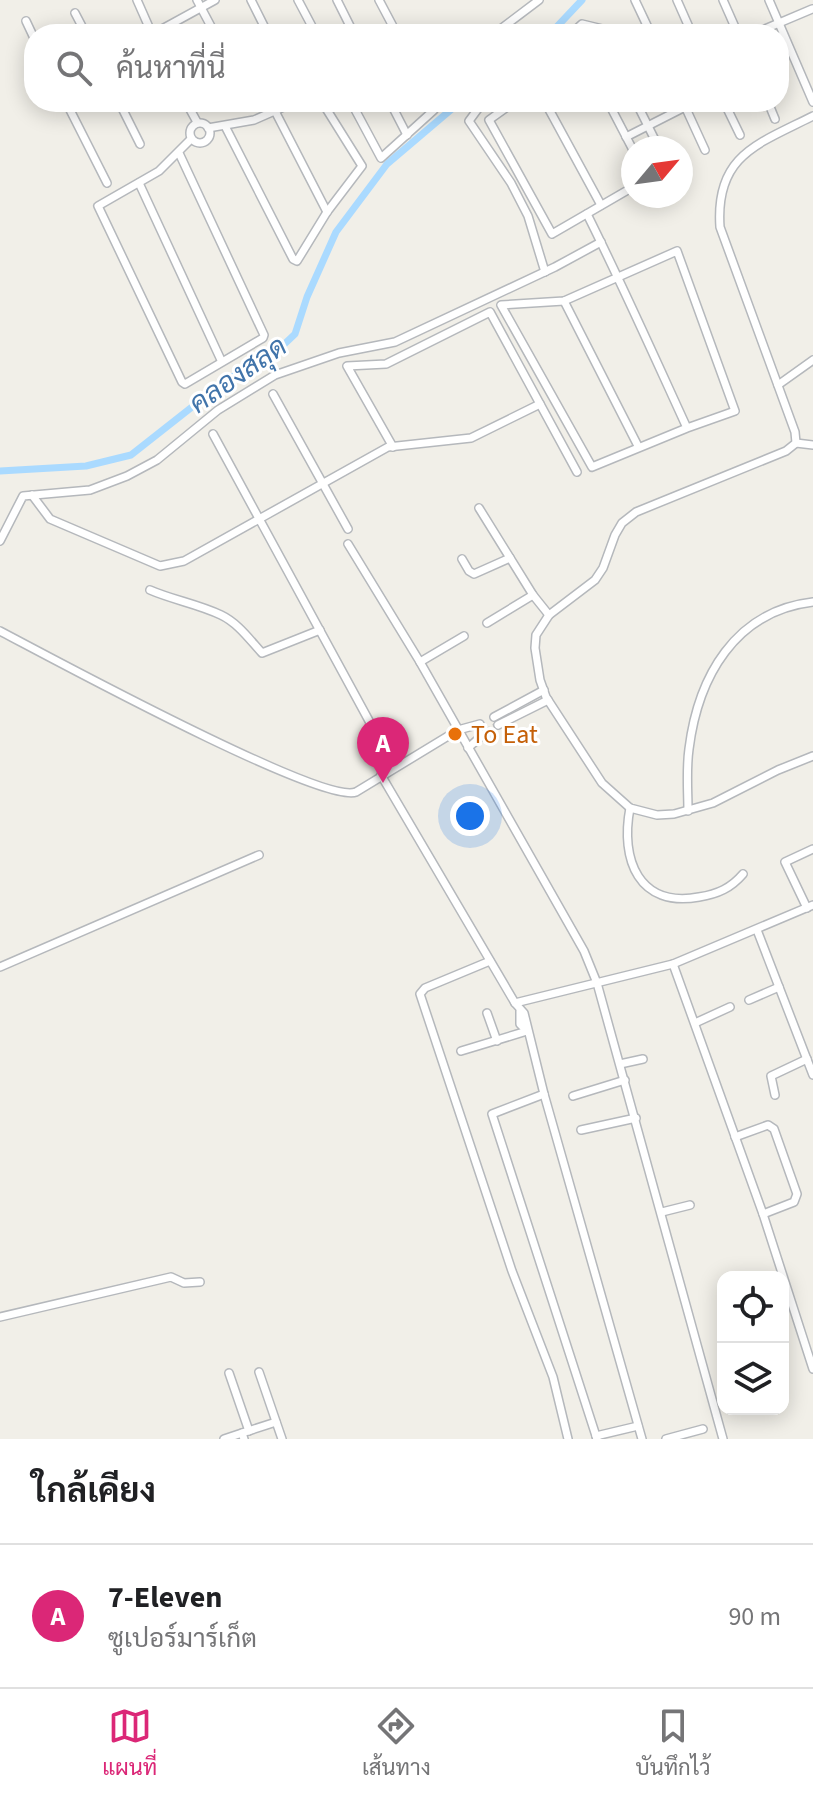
<!DOCTYPE html>
<html lang="th">
<meta charset="utf-8">
<style>
body{margin:0;font-family:"Source Sans 3",Sarabun,sans-serif;background:#f6f6f6;color:#202124}
.controls{position:absolute;right:24px;bottom:24px;display:grid;overflow:hidden;border-radius:16px;box-shadow:0 4px 20px #0003}
.controls button{width:72px;height:72px;display:grid;place-items:center;padding:0;border:0;border-bottom:2px solid #e0e0e0;background:#fff;color:#202124;font:40px sans-serif}
.compass{position:absolute;left:621px;top:136px;width:72px;height:72px;border-radius:50%;background:#fff;box-shadow:0 4px 20px #0003;rotate:61deg}
.you{position:absolute;left:470px;top:816px;width:28px;height:28px;margin:-20px;border:6px solid #fff;border-radius:50%;background:#1a73e8;box-shadow:0 0 0 12px #1a73e833}
.badge{display:grid;place-items:center;width:52px;height:52px;border-radius:50%;background:#db2777;color:#fff;font-size:26px;font-weight:700}
.pin{position:absolute;translate:-50% -66px;filter:drop-shadow(0 2px 4px #0008)}
.pin::after{content:'';position:absolute;top:42px;width:28px;height:24px;background:inherit;clip-path:polygon(0 0,100% 0,50% 100%)}
.list{margin:0;padding:0;list-style:none}
h2{display:flex;justify-content:space-between;align-items:center;height:104px;margin:0;padding:0 32px;font-size:34px}
h2 small{font-size:26px;font-weight:400;color:#757577}
.list li{display:grid;grid-template-columns:52px 1fr auto;gap:24px;align-items:center;box-sizing:border-box;height:144px;padding:0 32px;border-top:2px solid #e0e0e0}
.list b{display:block;font-size:30px;white-space:nowrap}
.list p{margin:0;font-size:26px;white-space:nowrap;color:#757577}
.list em{font-size:26px;font-style:normal;color:#757577}
.icon{flex:none;width:44px;height:44px;fill:none;stroke:currentColor;stroke-width:2;stroke-linecap:round;stroke-linejoin:round}
.map{position:relative;flex:none;width:813px;height:1439px;overflow:hidden}
.search{position:absolute;background:#fff;box-shadow:0 4px 20px #0003;left:24px;right:24px;top:24px;height:88px;display:flex;align-items:center;gap:20px;box-sizing:border-box;padding:0 28px;border-radius:32px;color:#757577;font-size:30px}
.sheet{height:248px;background:#fff}
nav{display:flex;justify-content:space-around;align-items:center;box-sizing:border-box;height:112px;border-top:2px solid #e0e0e0;background:#fff;font-size:22px;color:#757577}
nav a{display:grid;justify-items:center;gap:4px}
nav .on{color:#db2777}
.map>svg:first-child{display:block}
.lines{fill:none;stroke-linecap:round;stroke-linejoin:round}
.canal{stroke:#aadaff;stroke-width:7}
.minor-tunnel{stroke:#ccccc8;stroke-width:7;stroke-dasharray:7 3.5;stroke-linecap:butt}
.minor-casing{stroke:#b5b8bc;stroke-width:10}
.minor{stroke:#fff;stroke-width:7}
.food-dot{fill:#e8710a;stroke:#fff;stroke-width:3}
.labels{text-anchor:middle;dominant-baseline:central;stroke-width:6;stroke-linejoin:round;paint-order:stroke}
.food-label{font-size:26px;fill:#c56008;stroke:#fff;text-anchor:start}
.water-label{font-size:28px;font-style:italic;fill:#4174aa;stroke:#fff}
</style>
<div class="map">
<svg width="813" height="1439" viewBox="0 0 813 1439">
<rect width="100%" height="100%" fill="#f1efe8"/>
<g class="lines">
<!-- canal -->
<g class="canal">
<polyline points="550,34 582,0"/>
<polyline points="0,471 86,466 131,455 225,381 276,352 295,334 307,297 336,232 387,164 460,102"/>
</g>
<!-- minor-tunnel -->
<polyline class="minor-tunnel" points="485,733 498,725"/>
<!-- minor casing -->
<g class="minor-casing">
<g id="minor">
<polyline points="137,0 152,34"/>
<polyline points="197,0 215,34"/>
<polyline points="251,0 268,34"/>
<polyline points="298,0 316,34"/>
<polyline points="337,0 354,34"/>
<polyline points="379,0 397,34"/>
<polyline points="635,0 651,34"/>
<polyline points="677,0 692,34"/>
<polyline points="723,0 738,34"/>
<polyline points="769,0 813,102"/>
<polyline points="75,13 86,34"/>
<polyline points="26,21 34,38"/>
<polyline points="153,34 215,0"/>
<polyline points="494,34 539,0"/>
<polyline points="571,34 582,24 623,34"/>
<polyline points="753,34 812,9"/>
<polyline points="66,102 107,183"/>
<polyline points="119,102 140,144"/>
<polyline points="186,102 197,122"/>
<polyline points="351,102 381,158 434,110 433,102"/>
<polyline points="390,102 407,135"/>
<polyline points="483,102 469,121 511,183 528,216 545,272"/>
<polyline points="514,102 489,120 552,234 633,187"/>
<polyline points="545,102 601,205"/>
<polyline points="608,102 633,150"/>
<polyline points="636,102 659,148"/>
<polyline points="683,102 705,150"/>
<polyline points="724,102 740,135"/>
<polyline points="768,102 775,119"/>
<polyline points="276,113 327,212"/>
<path d="M813,116C758,144 715,155 720,227L795,432L796,443L786,451L636,512L622,523L615,535L603,568L595,580L549,615L536,635L535,648L540,680L546,697L602,783L630,808L657,815L674,814L713,803L778,770L813,756"/>
<circle cx="200" cy="133" r="10"/>
<polyline points="225,126 293,259 297,261 327,212 362,166 322,102"/>
<polyline points="208,128 254,120 295,102"/>
<polyline points="626,137 685,107"/>
<polyline points="179,153 264,335 263,338 185,384 182,382 98,206 159,171 191,139"/>
<polyline points="139,183 221,360"/>
<path d="M587,214C622,284 654,356 687,428L592,467L501,305L564,301L677,251L735,411L687,428"/>
<polyline points="564,301 638,446"/>
<polyline points="778,385 813,360"/>
<polyline points="273,394 348,529"/>
<polyline points="213,434 380,741"/>
<polyline points="796,443 813,445"/>
<polyline points="393,447 347,366 386,364 490,312 577,472"/>
<polyline points="32,495 50,519 160,566 184,561 388,447 471,438 540,404"/>
<polyline points="479,508 533,595 549,615"/>
<polyline points="0,541 23,496 90,490 127,476 157,460 218,410 275,375 339,353 395,342 555,267 601,242"/>
<polyline points="348,544 420,662 584,951 597,983 723,1439"/>
<polyline points="462,559 469,571 474,574 510,558"/>
<path d="M150,590C173,600 198,604 221,615C238,623 250,640 262,653L320,630"/>
<polyline points="487,623 533,595"/>
<path d="M0,631C48,656 322,805 356,792L458,730L480,724"/>
<polyline points="420,662 464,636"/>
<polyline points="494,717 544,690"/>
<polyline points="498,725 548,700"/>
<polyline points="468,748 485,733"/>
<polyline points="381,775 515,1003 524,1013 544,1094 642,1439"/>
<path d="M630,808C620,860 639,908 699,897C718,894 731,888 743,874"/>
<path d="M688,811C688,791 686,770 689,749C698,677 735,611 813,602"/>
<polyline points="807,908 785,862 813,849"/>
<polyline points="757,930 813,1075"/>
<polyline points="490,961 425,988 420,994 512,1271 553,1377 568,1439"/>
<polyline points="673,964 763,1214 813,1369"/>
<polyline points="0,967 259,855"/>
<polyline points="749,1000 779,987"/>
<polyline points="515,1003 673,964 813,905"/>
<polyline points="520,1011 520,1024 527,1031"/>
<polyline points="487,1013 497,1041"/>
<polyline points="695,1023 730,1007"/>
<polyline points="461,1051 527,1031"/>
<polyline points="620,1064 643,1059"/>
<polyline points="544,1094 492,1114 597,1439"/>
<polyline points="775,1095 771,1076 807,1059"/>
<polyline points="573,1096 625,1080"/>
<polyline points="581,1130 636,1118"/>
<polyline points="735,1137 768,1125 774,1129 797,1194 794,1202 763,1214"/>
<polyline points="662,1212 690,1205"/>
<polyline points="0,1317 171,1277 184,1283 200,1282"/>
<polyline points="259,1372 282,1439"/>
<polyline points="229,1373 249,1431"/>
<polyline points="596,1436 638,1426"/>
<polyline points="224,1439 242,1433"/>
<polyline points="244,1439 242,1433 276,1422"/>
<polyline points="666,1439 703,1429"/>
</g>
</g>
<!-- minor -->
<use href="#minor" class="minor"/>
</g>
<!-- markers -->
<circle class="food-dot" cx="455" cy="734" r="8"/>
<g class="labels">
<!-- food labels -->
<g class="food-label">
<text x="471" y="734">To Eat</text>
</g>
<!-- water labels -->
<g class="water-label">
<text transform="translate(238 375) rotate(-35)">คลองสลุด</text>
</g>
</g>
</svg>
<div class="controls">
<button><svg class="icon" aria-label="locate" viewBox="0 0 24 24"><circle cx="12" cy="12" r="6"/><path d="M12 2v4M12 18v4M2 12h4M18 12h4"/></svg></button>
<button><svg class="icon" aria-label="layers" viewBox="0 0 24 24"><path d="M12 4l9 5-9 5-9-5zM3 14l9 5 9-5"/></svg></button>
</div>
<svg class="compass" viewBox="-18 -18 36 36"><path d="M0-13l5 13h-10z" fill="#e53935"/><path d="M0 13l5-13h-10z" fill="#757577"/></svg>
<div class="you"></div>
<div class="pin badge" style="left:383px;top:783px">A</div>
<div class="search"><svg class="icon" aria-label="search" viewBox="0 0 24 24"><circle cx="10" cy="10" r="6"/><path d="M15 15l6 6"/></svg>ค้นหาที่นี่</div>
</div>
<section class="sheet">
<h2>ใกล้เคียง<small></small></h2>
<ul class="list">
<li><span class="badge">A</span><div><b>7-Eleven</b><p>ซูเปอร์มาร์เก็ต</p></div><em>90 m</em></li>
</ul>
</section>
<nav>
<a class="on"><svg class="icon" aria-label="map" viewBox="0 0 24 24"><path d="M3 6l6-2 6 2 6-2v14l-6 2-6-2-6 2zM9 4v14M15 6v14"/></svg>แผนที่</a>
<a><svg class="icon" aria-label="directions" viewBox="0 0 24 24"><path d="M12 3l9 9-9 9-9-9zM9 14v-3h6M13 9l2 2-2 2"/></svg>เส้นทาง</a>
<a><svg class="icon" aria-label="saved" viewBox="0 0 24 24"><path d="M7 4h10v16l-5-4-5 4z"/></svg>บันทึกไว้</a>
</nav>
